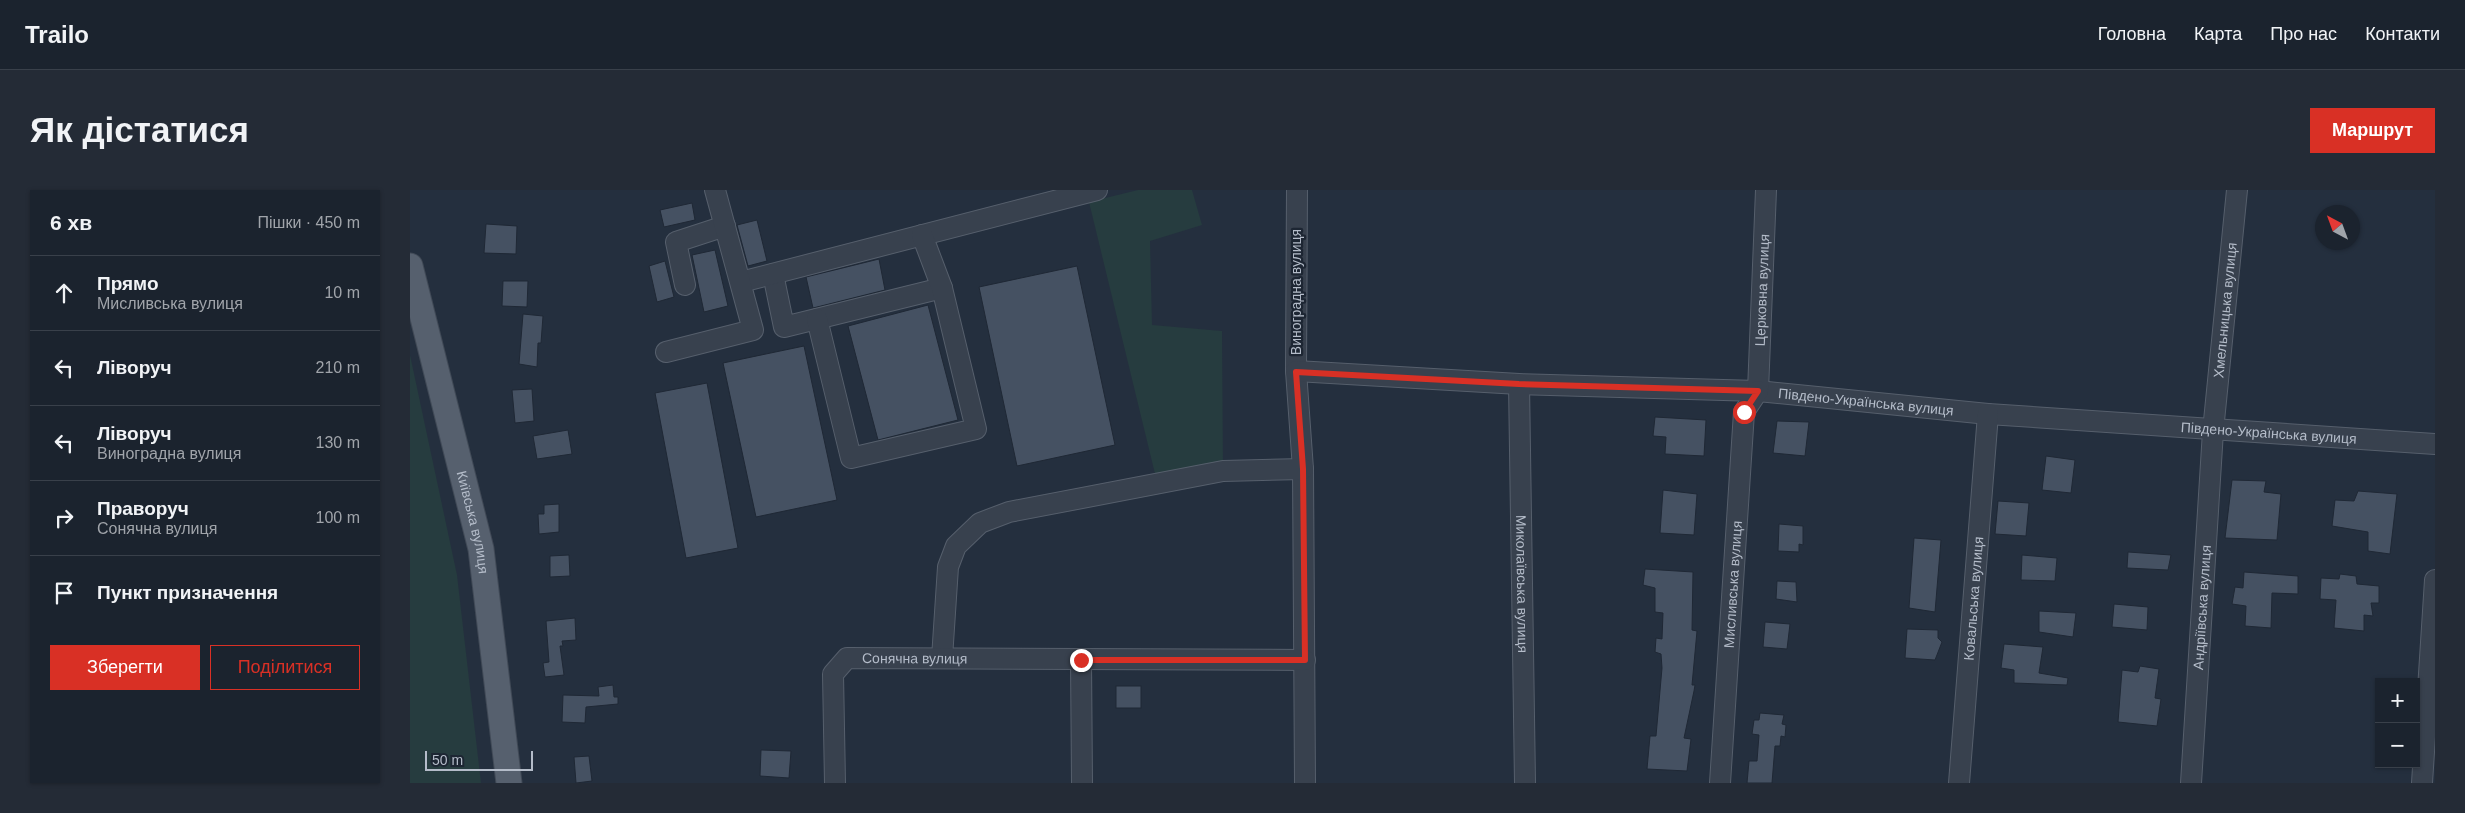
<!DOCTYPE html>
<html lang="uk">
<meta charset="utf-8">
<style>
body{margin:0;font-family:Helvetica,sans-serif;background:#242b36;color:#f1f3f6}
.controls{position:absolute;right:15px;bottom:15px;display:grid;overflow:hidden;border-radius:0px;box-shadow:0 1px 4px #0004}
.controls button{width:45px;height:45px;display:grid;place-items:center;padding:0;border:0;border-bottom:1px solid #39404a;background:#1b232e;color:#f1f3f6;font:25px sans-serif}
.compass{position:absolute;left:1905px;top:15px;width:45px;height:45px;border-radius:50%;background:#1b232e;box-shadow:0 1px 4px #0004;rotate:319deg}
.scale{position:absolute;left:15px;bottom:12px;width:108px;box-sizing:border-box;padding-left:5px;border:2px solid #b4bcc9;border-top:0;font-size:14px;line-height:18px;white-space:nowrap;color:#b4bcc9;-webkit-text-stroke:4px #1d2633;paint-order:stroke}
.stop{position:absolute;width:15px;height:15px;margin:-11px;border:4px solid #d93025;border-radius:50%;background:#fff}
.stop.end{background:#d93025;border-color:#fff;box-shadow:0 1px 5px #0008}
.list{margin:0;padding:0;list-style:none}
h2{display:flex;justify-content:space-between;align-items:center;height:65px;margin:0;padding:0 20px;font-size:21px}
h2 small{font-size:16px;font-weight:400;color:#a0a4aa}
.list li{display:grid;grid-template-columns:32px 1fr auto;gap:15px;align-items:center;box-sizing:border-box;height:75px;padding:0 20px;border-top:1px solid #39404a}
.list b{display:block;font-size:19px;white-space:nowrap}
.list p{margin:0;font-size:16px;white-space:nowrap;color:#a0a4aa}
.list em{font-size:16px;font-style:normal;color:#a0a4aa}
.actions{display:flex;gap:10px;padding:15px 20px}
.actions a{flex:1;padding:11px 0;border:1px solid #d93025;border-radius:0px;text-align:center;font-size:18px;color:#d93025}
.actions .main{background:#d93025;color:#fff}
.icon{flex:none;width:28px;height:28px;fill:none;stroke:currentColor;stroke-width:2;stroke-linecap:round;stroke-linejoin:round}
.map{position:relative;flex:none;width:2025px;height:593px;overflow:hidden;border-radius:0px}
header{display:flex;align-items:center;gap:30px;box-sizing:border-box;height:70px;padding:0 25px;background:#1b232e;border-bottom:1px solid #39404a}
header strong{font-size:24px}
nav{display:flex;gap:28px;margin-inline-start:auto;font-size:18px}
.intro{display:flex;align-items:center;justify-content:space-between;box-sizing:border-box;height:120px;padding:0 30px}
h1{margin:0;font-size:35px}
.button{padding:12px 22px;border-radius:0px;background:#d93025;color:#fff;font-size:18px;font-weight:700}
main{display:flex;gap:30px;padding:0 30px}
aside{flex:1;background:#1b232e;border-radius:0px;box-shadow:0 1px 4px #0004}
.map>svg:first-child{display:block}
.green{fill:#263c3f}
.building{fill:#455162;stroke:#1f2835}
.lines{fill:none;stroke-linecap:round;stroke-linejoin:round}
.minor-casing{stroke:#565f6c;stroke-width:22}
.major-casing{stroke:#414a57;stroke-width:27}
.minor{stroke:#38414e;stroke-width:20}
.major{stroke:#56606e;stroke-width:25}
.route{stroke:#d93025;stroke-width:6}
.labels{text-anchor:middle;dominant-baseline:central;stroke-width:4.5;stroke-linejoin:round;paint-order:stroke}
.street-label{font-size:14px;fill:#b4bcc9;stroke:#1d2633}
</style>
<header>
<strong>Trailo</strong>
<nav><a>Головна</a><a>Карта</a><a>Про нас</a><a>Контакти</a></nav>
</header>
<div class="intro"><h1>Як дістатися</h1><a class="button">Маршрут</a></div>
<main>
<aside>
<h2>6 хв<small>Пішки · 450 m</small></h2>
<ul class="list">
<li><svg class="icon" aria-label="ahead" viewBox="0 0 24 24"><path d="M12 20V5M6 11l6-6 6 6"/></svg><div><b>Прямо</b><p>Мисливська вулиця</p></div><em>10 m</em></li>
<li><svg class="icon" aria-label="left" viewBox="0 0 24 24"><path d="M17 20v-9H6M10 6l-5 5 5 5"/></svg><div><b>Ліворуч</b></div><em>210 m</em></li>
<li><svg class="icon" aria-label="left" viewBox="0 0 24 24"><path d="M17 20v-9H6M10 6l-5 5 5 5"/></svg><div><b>Ліворуч</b><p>Виноградна вулиця</p></div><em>130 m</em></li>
<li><svg class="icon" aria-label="right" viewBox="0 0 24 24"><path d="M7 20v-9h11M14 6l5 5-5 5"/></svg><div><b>Праворуч</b><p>Сонячна вулиця</p></div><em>100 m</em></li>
<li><svg class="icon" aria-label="arrive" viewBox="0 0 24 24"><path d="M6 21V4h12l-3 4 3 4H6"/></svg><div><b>Пункт призначення</b></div></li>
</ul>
<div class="actions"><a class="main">Зберегти</a><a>Поділитися</a></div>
</aside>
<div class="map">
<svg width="2025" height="593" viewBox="0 0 2025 593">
<rect width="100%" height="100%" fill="#242f3e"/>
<!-- green -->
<g class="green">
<polygon points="728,0 782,0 792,35 740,51 742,135 812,141 813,281 747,292 679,12"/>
<polygon points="0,165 47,385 71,593 0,593"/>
</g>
<!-- building -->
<g class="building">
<polygon points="282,13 285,30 254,37 250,20"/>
<polygon points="347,30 357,71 338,76 327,35"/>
<polygon points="76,34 107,36 106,64 74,63"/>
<polygon points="305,60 318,116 294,122 282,65"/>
<polygon points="469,69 475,100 403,118 396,87"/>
<polygon points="255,71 264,107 247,112 239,76"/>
<polygon points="667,76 705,255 607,276 569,97"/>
<polygon points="93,91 118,91 117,117 92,116"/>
<polygon points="518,115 548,230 468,250 438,136"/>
<polygon points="113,124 133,126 131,153 128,153 127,177 109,174"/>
<polygon points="394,156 427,310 346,327 313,173"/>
<polygon points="297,193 328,358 276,368 245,203"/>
<polygon points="122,199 124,231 105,233 102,200"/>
<polygon points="1245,227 1296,230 1294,266 1255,264 1256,247 1243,246"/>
<polygon points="1367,231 1399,232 1395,266 1363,263"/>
<polygon points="158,240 162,264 127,269 123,246"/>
<polygon points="1636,266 1665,270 1661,303 1632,300"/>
<polygon points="1822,290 1856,291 1854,302 1871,304 1867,350 1815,348"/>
<polygon points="1253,300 1287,304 1284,345 1250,343"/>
<polygon points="1948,301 1987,304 1980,364 1958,361 1958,342 1922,336 1925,310 1944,311"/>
<polygon points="1588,311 1619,313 1616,346 1585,344"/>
<polygon points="149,314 149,342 129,344 128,324 134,324 134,315"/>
<polygon points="1369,334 1393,336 1393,355 1389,354 1389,362 1368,361"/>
<polygon points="1504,348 1531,350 1525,422 1499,418"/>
<polygon points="1718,362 1761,365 1758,380 1717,378"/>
<polygon points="159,365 160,386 140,387 140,366"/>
<polygon points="1612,365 1647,368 1645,391 1611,390"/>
<polygon points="1235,379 1283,382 1282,440 1287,441 1282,495 1285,495 1284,501 1274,548 1281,549 1277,581 1237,579 1240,546 1246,546 1252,478 1251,464 1245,462 1246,448 1252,449 1253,423 1245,422 1245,398 1233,395"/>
<polygon points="1834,382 1888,386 1888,404 1862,403 1861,438 1835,436 1836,416 1822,414 1825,397 1833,398"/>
<polygon points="1930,384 1946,386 1947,394 1969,396 1969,413 1961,413 1963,426 1954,425 1954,441 1924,438 1926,410 1910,409 1911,388 1929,389"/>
<polygon points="1367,391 1386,392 1387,412 1366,409"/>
<polygon points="1704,414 1738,417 1737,440 1702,437"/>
<polygon points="1629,421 1666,423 1663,447 1629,442"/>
<polygon points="165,428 166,450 152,451 153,456 150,456 154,485 135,487 133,473 139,472 136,431"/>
<polygon points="1355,432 1380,434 1377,459 1353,457"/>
<polygon points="1497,439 1528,440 1528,448 1532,452 1525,470 1495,468"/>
<polygon points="1594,454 1633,457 1629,483 1658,488 1657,495 1604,493 1604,480 1591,478"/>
<polygon points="1730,476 1749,479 1745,508 1751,509 1747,536 1708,532 1712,480 1728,482"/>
<polygon points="203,495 204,507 208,507 208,514 176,517 175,533 152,532 153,505 189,506 188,497"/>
<rect x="706" y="496" width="25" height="22"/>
<polygon points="1350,523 1374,525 1372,534 1376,535 1375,547 1371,546 1370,556 1365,556 1362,593 1337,593 1339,571 1347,571 1349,545 1342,544 1344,530 1349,530"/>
<polygon points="351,560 381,561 379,588 350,586"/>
<polygon points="179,566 182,591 166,593 164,567"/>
</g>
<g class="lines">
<!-- minor casing -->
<g class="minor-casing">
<g id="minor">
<polyline points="887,0 886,181 893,279 895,593"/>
<polyline points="363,84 374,137 532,98"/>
<polyline points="331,92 687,0"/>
<polyline points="275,95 266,52 315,36"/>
<polyline points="407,129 441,268 566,239 532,98 512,45"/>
<polyline points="256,162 343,140 305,0"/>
<path id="s1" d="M886,181L1109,194L1348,201L1578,224L2025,254"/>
<path id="s2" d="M1109,194L1115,593"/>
<path id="s3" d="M1348,201L1356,0"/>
<polyline points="532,468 538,377 546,356 570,333 599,322 813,281 893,279"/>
<polyline points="671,470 672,593"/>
<path id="s4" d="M425,593L423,484L437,468L895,470"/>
<path id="s5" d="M1310,593L1334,222L1348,201"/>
<path id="s6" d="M1549,593L1578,224"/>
<path id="s7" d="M1781,593L1803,241L1827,0"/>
<polyline points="2012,593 2025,390"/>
</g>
</g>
<!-- major casing -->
<g class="major-casing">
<g id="major">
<path id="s8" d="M0,76L71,359L99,593"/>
</g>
</g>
<!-- minor -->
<use href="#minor" class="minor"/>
<!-- major -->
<use href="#major" class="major"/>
</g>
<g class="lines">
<!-- route -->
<polyline class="route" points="671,470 895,470 893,279 886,182 1109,194 1348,201 1334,222"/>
</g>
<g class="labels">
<!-- street labels -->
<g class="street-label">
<text stroke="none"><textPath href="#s3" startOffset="101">Церковна вулиця</textPath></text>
<text transform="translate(886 102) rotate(-90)">Виноградна вулиця</text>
<text stroke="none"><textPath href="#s7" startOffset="474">Хмельницька вулиця</textPath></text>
<text stroke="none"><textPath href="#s1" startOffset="571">Південо-Українська вулиця</textPath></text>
<text stroke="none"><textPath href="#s1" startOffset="975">Південо-Українська вулиця</textPath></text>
<text stroke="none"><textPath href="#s8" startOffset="264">Київська вулиця</textPath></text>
<text stroke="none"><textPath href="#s2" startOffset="200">Миколаївська вулиця</textPath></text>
<text stroke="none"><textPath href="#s5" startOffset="199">Мисливська вулиця</textPath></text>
<text stroke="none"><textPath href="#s6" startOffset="185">Ковальська вулиця</textPath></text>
<text stroke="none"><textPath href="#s7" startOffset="176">Андріївська вулиця</textPath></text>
<text stroke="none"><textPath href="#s4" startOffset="198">Сонячна вулиця</textPath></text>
</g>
</g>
</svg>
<div class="controls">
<button>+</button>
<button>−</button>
</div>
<svg class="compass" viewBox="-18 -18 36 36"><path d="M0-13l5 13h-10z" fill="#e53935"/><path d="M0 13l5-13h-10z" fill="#a0a4aa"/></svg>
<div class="scale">50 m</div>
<div class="stop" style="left:1334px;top:222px"></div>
<div class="stop end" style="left:671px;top:470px"></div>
</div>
</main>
